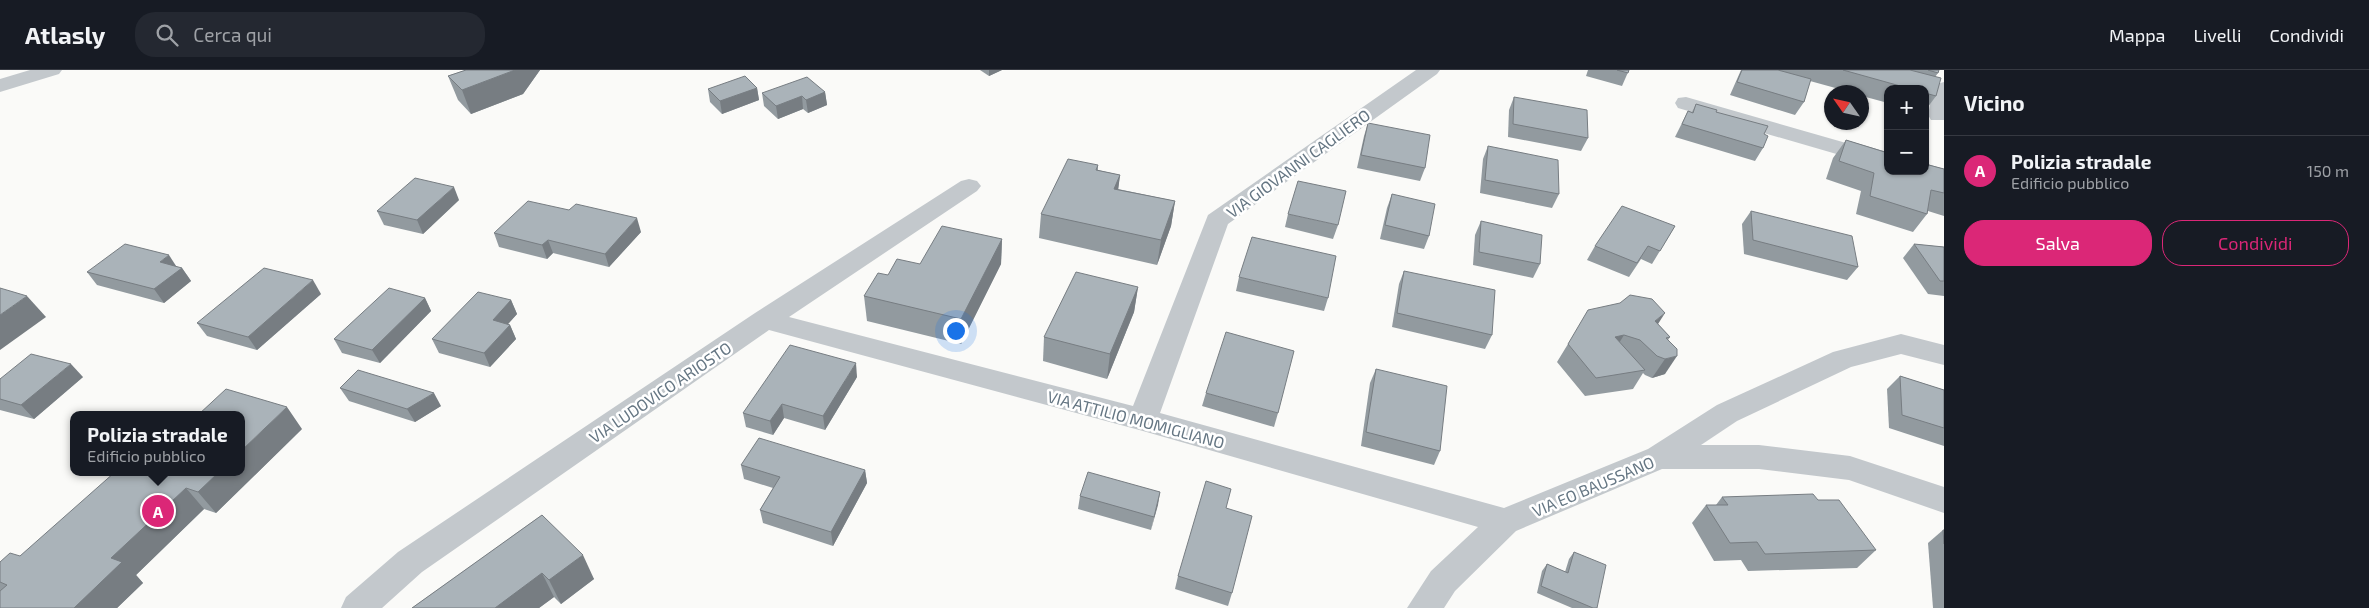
<!DOCTYPE html>
<html lang="it">
<meta charset="utf-8">
<style>
body{margin:0;font-family:"Exo 2",sans-serif;background:#242831;color:#f1f3f6}
.controls{position:absolute;right:15px;top:15px;display:grid;overflow:hidden;border-radius:10px;box-shadow:0 1px 4px #0004}
.controls button{width:45px;height:45px;display:grid;place-items:center;padding:0;border:0;border-bottom:1px solid #363941;background:#171b24;color:#f1f3f6;font:25px sans-serif}
.compass{position:absolute;left:1824px;top:15px;width:45px;height:45px;border-radius:50%;background:#171b24;box-shadow:0 1px 4px #0004;rotate:304deg}
.you{position:absolute;left:955px;top:260px;width:18px;height:18px;margin:-12px;border:4px solid #fff;border-radius:50%;background:#1a73e8;box-shadow:0 0 0 8px #1a73e833}
.badge{display:grid;place-items:center;width:32px;height:32px;border-radius:50%;background:#db2777;color:#fff;font-size:16px;font-weight:700}
.pin{position:absolute;translate:-50% -50%;border:2px solid #fff;box-shadow:0 1px 5px #0006}
.popup{position:absolute;left:70px;top:341px;width:175px;height:65px;box-sizing:border-box;display:grid;place-content:center;border-radius:10px;background:#171b24;filter:drop-shadow(0 1px 4px #0005);font-size:16px;white-space:nowrap;color:#9ea1a6}
.popup b{font-size:19px;color:#f1f3f6}
.popup::after{content:'';position:absolute;left:50%;top:100%;margin-left:-10px;border:10px solid transparent;border-top-color:#171b24}
.list{margin:0;padding:0;list-style:none}
h2{display:flex;justify-content:space-between;align-items:center;height:65px;margin:0;padding:0 20px;font-size:21px}
h2 small{font-size:16px;font-weight:400;color:#9ea1a6}
.list li{display:grid;grid-template-columns:32px 1fr auto;gap:15px;align-items:center;box-sizing:border-box;height:70px;padding:0 20px;border-top:1px solid #363941}
.list b{display:block;font-size:19px;white-space:nowrap}
.list p{margin:0;font-size:16px;white-space:nowrap;color:#9ea1a6}
.list em{font-size:16px;font-style:normal;color:#9ea1a6}
.actions{display:flex;gap:10px;padding:15px 20px}
.actions a{flex:1;padding:11px 0;border:1px solid #db2777;border-radius:20px;text-align:center;font-size:18px;color:#db2777}
.actions .main{background:#db2777;color:#fff}
.icon{flex:none;width:28px;height:28px;fill:none;stroke:currentColor;stroke-width:2;stroke-linecap:round;stroke-linejoin:round}
.map{position:relative;flex:none;width:1944px;height:538px;overflow:hidden}
header{display:flex;align-items:center;gap:30px;box-sizing:border-box;height:70px;padding:0 25px;background:#171b24;border-bottom:1px solid #363941}
header strong{font-size:24px}
nav{display:flex;gap:28px;margin-inline-start:auto;font-size:18px}
.search{width:350px;height:45px;background:#242831;display:flex;align-items:center;gap:12px;box-sizing:border-box;padding:0 18px;border-radius:20px;color:#9ea1a6;font-size:19px}
main{display:flex}
aside{flex:1;background:#171b24}
.map>svg:first-child{display:block}
.lines{fill:none;stroke-linecap:round;stroke-linejoin:round}
.street{fill:#c3c8cc;fill-rule:evenodd}
.wall{fill:#929a9f}
.shaded-wall{fill:#777d82}
.building{fill:#aab3b9;stroke:#777d82}
.labels{text-anchor:middle;dominant-baseline:central;stroke-width:5;stroke-linejoin:round;paint-order:stroke}
.street-label{font-size:16px;fill:#657683;stroke:#fff}
</style>
<header>
<strong>Atlasly</strong>
<div class="search"><svg class="icon" aria-label="search" viewBox="0 0 24 24"><circle cx="10" cy="10" r="6"/><path d="M15 15l6 6"/></svg>Cerca qui</div>
<nav><a>Mappa</a><a>Livelli</a><a>Condividi</a></nav>
</header>
<main>
<div class="map">
<svg width="1944" height="538" viewBox="0 0 1944 538">
<rect width="100%" height="100%" fill="#fafaf8"/>
<g class="lines">
<!-- street -->
<g class="street">
<polygon points="30,0 62,0 59,4 0,22 0,9"/>
<polygon points="1416,0 1440,0 1437,4 1228,154 1160,343 1504,438 1648,379 1717,335 1833,282 1901,264 1944,275 1944,295 1901,284 1851,297 1737,351 1701,375 1759,375 1850,386 1944,417 1944,443 1849,410 1759,399 1662,399 1516,461 1455,521 1444,538 1407,538 1431,501 1478,457 1143,361 769,260 422,502 382,538 341,538 346,527 398,482 755,243 961,111 969,109 977,111 981,116 977,121 789,247 1133,336 1208,145"/>
<polygon points="1944,12 1944,50 1931,50 1928,45 1933,18 1937,14"/>
<polygon points="1686,27 1888,85 1888,99 1678,38 1675,33 1678,28"/>
</g>
</g>
<!-- wall -->
<g class="wall">
<polygon points="466,0 540,0 523,24 471,44 458,30 448,6"/>
<polygon points="980,0 1002,0 989,6"/>
<polygon points="1588,0 1629,0 1622,16 1586,6"/>
<polygon points="1741,0 1939,0 1938,3 1935,7 1936,26 1925,41 1925,19 1888,19 1888,33 1862,26 1862,22 1850,22 1810,11 1804,32 1795,45 1730,25"/>
<polygon points="757,18 759,30 722,44 710,32 708,19"/>
<polygon points="825,22 827,35 808,43 803,39 778,49 764,36 762,23"/>
<polygon points="1514,27 1588,68 1581,81 1508,67 1509,40"/>
<polygon points="1696,34 1716,42 1764,64 1763,78 1755,91 1675,67 1688,41 1692,42"/>
<polygon points="1368,53 1425,98 1420,111 1357,98 1364,66"/>
<polygon points="1846,70 1944,99 1944,146 1928,141 1927,144 1913,162 1856,144 1861,121 1826,109 1833,88"/>
<polygon points="1488,76 1559,124 1552,138 1480,123 1483,89"/>
<polygon points="1098,95 1098,100 1120,105 1118,119 1175,131 1171,156 1157,195 1039,168 1041,144"/>
<polygon points="1392,124 1429,166 1424,179 1380,169 1387,138"/>
<polygon points="459,130 423,164 384,155 377,141"/>
<polygon points="1751,141 1858,197 1847,210 1744,184 1742,154"/>
<polygon points="1288,144 1338,155 1333,169 1285,157"/>
<polygon points="1481,151 1540,194 1533,208 1473,195 1475,165"/>
<polygon points="1675,156 1652,194 1641,189 1629,207 1587,190 1595,176"/>
<polygon points="641,162 609,197 553,183 547,189 499,177 494,163"/>
<polygon points="1002,169 1001,194 961,274 867,251 864,226 888,205 920,194"/>
<polygon points="1914,174 1944,177 1944,226 1928,224 1903,188"/>
<polygon points="182,198 191,211 164,233 97,215 87,202"/>
<polygon points="1404,201 1492,265 1485,279 1392,257 1399,214"/>
<polygon points="1239,207 1328,228 1324,241 1236,221"/>
<polygon points="1138,217 1134,242 1107,309 1043,291 1044,267"/>
<polygon points="321,224 257,280 207,266 197,253"/>
<polygon points="425,228 431,241 380,293 342,283 334,269"/>
<polygon points="511,230 517,244 508,254 510,255 516,269 490,297 439,283 432,269"/>
<polygon points="1658,254 1670,267 1668,270 1665,304 1652,308 1645,305 1643,303 1633,319 1585,326 1557,292 1568,274"/>
<polygon points="1376,299 1440,381 1434,395 1361,376 1370,313"/>
<polygon points="1900,306 1944,320 1944,376 1889,358 1887,319"/>
<polygon points="83,307 34,349 0,340 0,309"/>
<polygon points="857,307 825,360 784,348 773,365 746,357 743,343"/>
<polygon points="340,318 441,336 415,352 349,331"/>
<polygon points="1206,323 1278,343 1274,357 1202,336"/>
<polygon points="302,359 216,443 204,439 136,505 143,513 117,538 0,538 1,520 0,520 0,492 20,486"/>
<polygon points="741,395 865,400 867,413 833,476 763,453 760,440 773,418 744,409"/>
<polygon points="1160,422 1151,460 1078,439 1080,426"/>
<polygon points="1722,427 1818,430 1876,480 1857,498 1748,501 1741,490 1714,491 1692,453 1706,435 1716,435"/>
<polygon points="1226,438 1232,523 1228,536 1175,519 1178,506"/>
<polygon points="542,445 594,509 561,534 554,527 539,538 412,538"/>
<polygon points="1943,460 1944,460 1944,538 1933,538 1928,473"/>
<polygon points="1574,482 1597,538 1572,538 1537,523 1542,501 1547,494 1565,502 1569,489"/>
</g>
<!-- shaded-wall -->
<g class="shaded-wall">
<polygon points="515,0 540,0 523,24 471,44 462,20"/>
<polygon points="989,0 1002,0 989,6"/>
<polygon points="757,18 759,30 722,44 720,31"/>
<polygon points="825,22 827,35 808,43 806,30"/>
<polygon points="802,26 803,39 778,49 776,36"/>
<polygon points="1120,105 1117,129 1114,119"/>
<polygon points="454,117 459,130 423,164 417,150"/>
<polygon points="1175,131 1171,156 1157,195 1161,170"/>
<polygon points="637,148 641,162 609,197 605,184"/>
<polygon points="1002,169 1001,194 961,274 961,249"/>
<polygon points="548,170 553,183 547,189 542,175"/>
<polygon points="169,185 178,199 160,192"/>
<polygon points="182,198 191,211 164,233 154,219"/>
<polygon points="313,210 321,224 257,280 248,267"/>
<polygon points="1138,217 1134,242 1107,309 1110,284"/>
<polygon points="27,226 46,247 0,280 0,245"/>
<polygon points="425,228 431,241 380,293 372,280"/>
<polygon points="511,230 517,244 499,264 493,250"/>
<polygon points="1665,243 1653,262 1655,251"/>
<polygon points="510,255 516,269 490,297 484,283"/>
<polygon points="1624,265 1613,283 1615,267"/>
<polygon points="1677,286 1665,304 1652,308 1665,289"/>
<polygon points="856,293 857,307 825,360 823,346"/>
<polygon points="71,294 83,307 34,349 21,335"/>
<polygon points="434,323 441,336 415,352 407,339"/>
<polygon points="782,334 784,348 773,365 770,351"/>
<polygon points="287,337 302,359 216,443 198,422 219,402 242,402 242,380"/>
<polygon points="865,400 867,413 833,476 831,462"/>
<polygon points="186,418 204,439 136,505 143,513 117,538 74,538 111,488"/>
<polygon points="1160,422 1158,435 1151,460 1154,447"/>
<polygon points="583,485 594,509 561,534 549,510"/>
<polygon points="542,503 554,527 539,538 495,538"/>
</g>
<!-- building -->
<g class="building">
<polygon points="466,0 515,0 462,20 448,6"/>
<polygon points="1617,0 1629,0 1628,3"/>
<polygon points="1742,0 1778,0 1811,9 1804,32 1737,12"/>
<polygon points="1843,0 1910,0 1941,8 1936,26 1925,23 1925,19 1911,19"/>
<polygon points="1928,0 1939,0 1938,3"/>
<polygon points="745,6 757,18 720,31 708,19"/>
<polygon points="807,7 825,22 806,30 802,26 776,36 762,23"/>
<polygon points="1514,27 1587,40 1588,68 1513,54"/>
<polygon points="1696,34 1717,40 1716,42 1768,56 1764,64 1768,66 1763,78 1682,54 1688,41 1693,43"/>
<polygon points="1368,53 1430,65 1425,98 1361,85"/>
<polygon points="1846,70 1888,83 1888,101 1925,101 1925,94 1944,99 1944,123 1931,120 1927,144 1870,126 1874,103 1839,91"/>
<polygon points="1488,76 1558,90 1559,124 1485,110"/>
<polygon points="1068,89 1098,95 1096,100 1120,105 1114,119 1175,131 1161,170 1041,144"/>
<polygon points="415,108 454,117 417,150 377,141"/>
<polygon points="1298,111 1346,121 1338,155 1288,144"/>
<polygon points="1392,124 1435,134 1429,166 1385,155"/>
<polygon points="528,131 569,140 576,134 637,148 605,184 548,170 542,175 494,163"/>
<polygon points="1622,136 1675,156 1660,181 1648,176 1637,193 1595,176"/>
<polygon points="1751,141 1852,166 1858,197 1753,170"/>
<polygon points="1481,151 1542,165 1540,194 1479,182"/>
<polygon points="942,156 1002,169 961,249 864,226 878,203 888,205 897,189 920,194"/>
<polygon points="1252,167 1336,186 1328,228 1239,207"/>
<polygon points="125,174 169,185 160,192 182,198 154,219 87,202"/>
<polygon points="1914,174 1944,177 1944,211 1940,211"/>
<polygon points="264,198 313,210 248,267 197,253"/>
<polygon points="1404,201 1495,220 1492,265 1397,243"/>
<polygon points="1076,202 1138,217 1110,284 1044,267"/>
<polygon points="0,218 27,226 0,245"/>
<polygon points="389,218 425,228 372,280 334,269"/>
<polygon points="478,222 511,230 493,250 510,255 484,283 432,269"/>
<polygon points="1630,225 1652,229 1665,243 1655,251 1670,267 1666,268 1677,279 1677,286 1665,289 1657,286 1640,270 1624,265 1615,267 1645,300 1596,308 1568,274 1588,240 1620,233"/>
<polygon points="1226,262 1294,281 1278,343 1206,323"/>
<polygon points="790,275 856,293 823,346 782,334 770,351 743,343"/>
<polygon points="31,284 71,294 21,335 0,329 0,309"/>
<polygon points="1376,299 1447,316 1440,381 1366,362"/>
<polygon points="358,300 434,323 407,339 340,318"/>
<polygon points="1900,306 1944,320 1944,358 1902,345"/>
<polygon points="226,319 287,337 242,380 242,345 198,345"/>
<polygon points="759,368 865,400 831,462 760,440 780,407 741,395"/>
<polygon points="115,402 219,402 198,422 186,418 111,488 122,492 74,538 0,538 0,521 7,515 0,512 0,492 10,483 20,486"/>
<polygon points="1088,402 1160,422 1154,447 1080,426"/>
<polygon points="1206,411 1231,419 1226,438 1252,446 1232,523 1178,506"/>
<polygon points="1813,424 1818,430 1839,430 1876,480 1765,484 1757,472 1730,473 1706,435 1728,435 1722,427"/>
<polygon points="542,445 583,485 549,510 542,503 495,538 412,538"/>
<polygon points="1943,460 1944,460 1944,474"/>
<polygon points="1574,482 1606,495 1597,538 1593,538 1541,516 1547,494 1568,503"/>
</g>
<g class="labels">
<!-- street labels -->
<g class="street-label">
<text transform="translate(1298 93) rotate(-36)">VIA GIOVANNI CAGLIERO</text>
<text transform="translate(660 322) rotate(-34)">VIA LUDOVICO ARIOSTO</text>
<text transform="translate(1136 349) rotate(15)">VIA ATTILIO MOMIGLIANO</text>
<text transform="translate(1593 416) rotate(-23)">VIA EO BAUSSANO</text>
</g>
</g>
</svg>
<div class="controls">
<button>+</button>
<button>−</button>
</div>
<svg class="compass" viewBox="-18 -18 36 36"><path d="M0-13l5 13h-10z" fill="#e53935"/><path d="M0 13l5-13h-10z" fill="#9ea1a6"/></svg>
<div class="you"></div>
<div class="pin badge" style="left:158px;top:441px">A</div>
<div class="popup"><b>Polizia stradale</b>Edificio pubblico</div>
</div>
<aside>
<h2>Vicino<small></small></h2>
<ul class="list">
<li><span class="badge">A</span><div><b>Polizia stradale</b><p>Edificio pubblico</p></div><em>150 m</em></li>
</ul>
<div class="actions"><a class="main">Salva</a><a>Condividi</a></div>
</aside>
</main>
